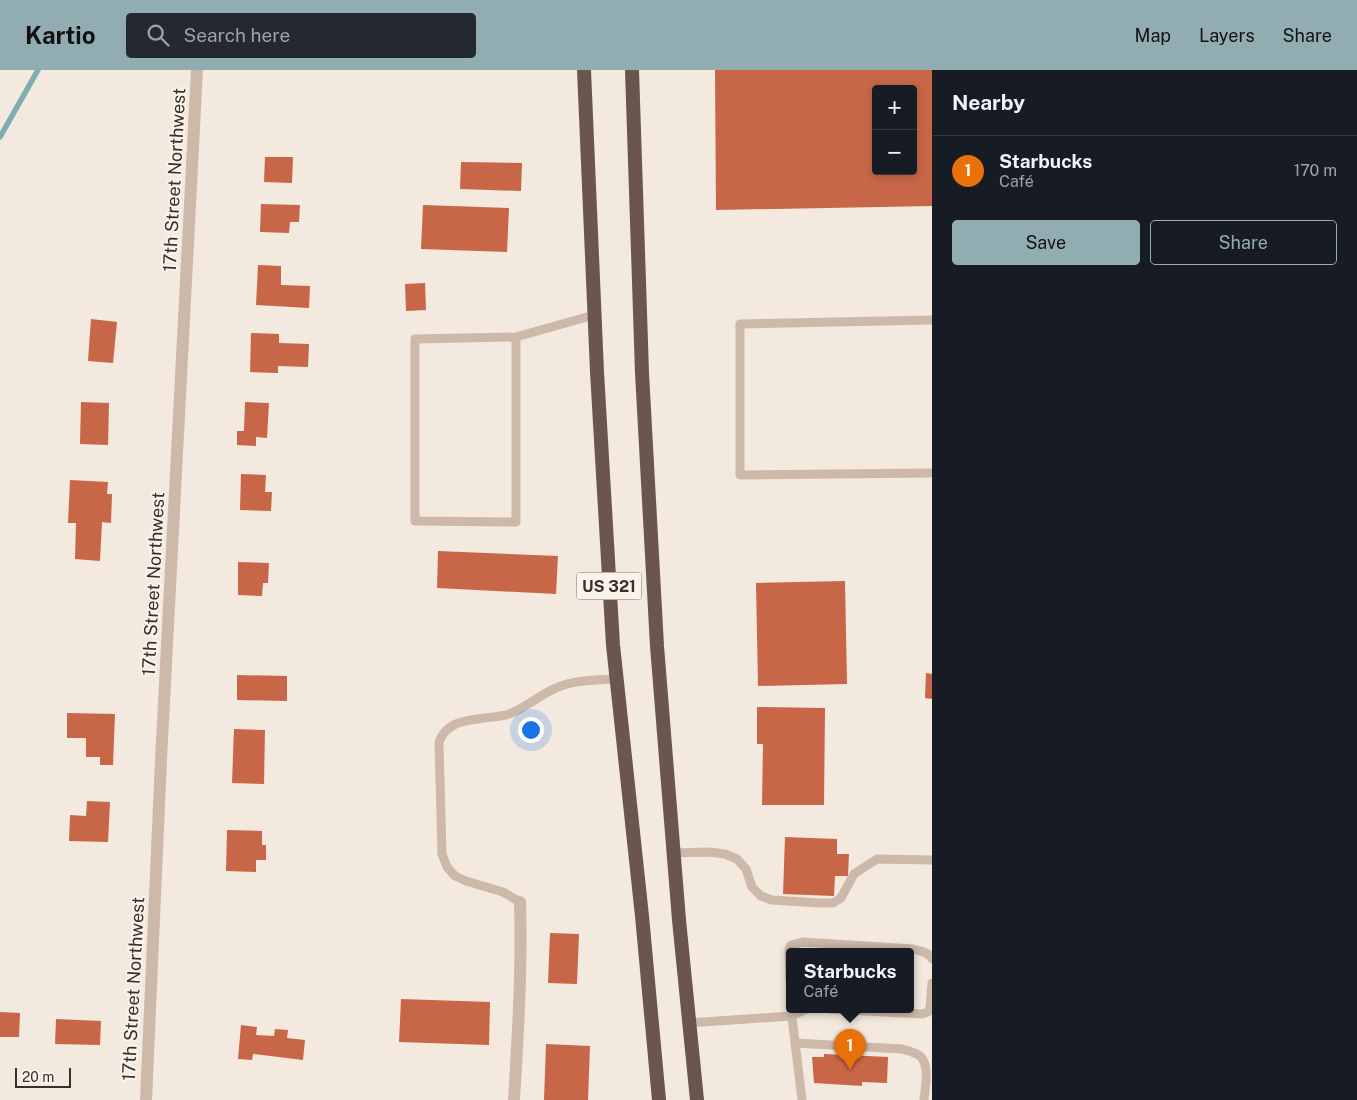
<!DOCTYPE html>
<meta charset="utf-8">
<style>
body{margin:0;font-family:"Public Sans",sans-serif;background:#242831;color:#f1f3f6}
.controls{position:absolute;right:15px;top:15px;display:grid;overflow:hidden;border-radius:5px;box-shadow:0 2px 8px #0003}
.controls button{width:45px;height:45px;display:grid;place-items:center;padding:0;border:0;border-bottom:1px solid #363941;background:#171b24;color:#f1f3f6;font:25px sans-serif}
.scale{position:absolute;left:15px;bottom:12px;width:56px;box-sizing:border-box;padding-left:5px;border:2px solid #392e29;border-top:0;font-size:14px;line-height:18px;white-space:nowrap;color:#392e29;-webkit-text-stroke:4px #faf3eb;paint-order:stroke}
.you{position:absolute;left:530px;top:659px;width:18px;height:18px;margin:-12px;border:4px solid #fff;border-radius:50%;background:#1a73e8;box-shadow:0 0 0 8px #1a73e833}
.badge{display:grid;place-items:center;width:32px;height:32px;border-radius:50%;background:#92adb1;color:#fff;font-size:16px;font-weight:700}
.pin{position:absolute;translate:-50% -41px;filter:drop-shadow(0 1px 2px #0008)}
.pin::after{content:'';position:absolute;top:26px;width:18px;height:15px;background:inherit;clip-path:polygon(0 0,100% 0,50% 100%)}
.popup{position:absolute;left:786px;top:878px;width:128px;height:65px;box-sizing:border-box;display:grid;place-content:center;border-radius:5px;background:#171b24;filter:drop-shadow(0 1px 4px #0005);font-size:16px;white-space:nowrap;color:#9ea1a6}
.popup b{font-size:19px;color:#f1f3f6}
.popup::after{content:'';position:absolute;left:50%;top:100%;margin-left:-10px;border:10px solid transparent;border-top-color:#171b24}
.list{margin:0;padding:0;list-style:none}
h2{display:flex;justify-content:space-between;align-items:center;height:65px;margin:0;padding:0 20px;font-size:21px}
h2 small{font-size:16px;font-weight:400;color:#9ea1a6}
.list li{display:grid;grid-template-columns:32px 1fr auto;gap:15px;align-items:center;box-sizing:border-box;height:70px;padding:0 20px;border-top:1px solid #363941}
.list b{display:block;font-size:19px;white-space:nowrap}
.list p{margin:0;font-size:16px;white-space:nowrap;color:#9ea1a6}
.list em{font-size:16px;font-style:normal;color:#9ea1a6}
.actions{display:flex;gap:10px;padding:15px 20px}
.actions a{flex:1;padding:11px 0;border:1px solid #92adb1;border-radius:5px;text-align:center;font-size:18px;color:#92adb1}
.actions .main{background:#92adb1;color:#111}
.icon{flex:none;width:28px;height:28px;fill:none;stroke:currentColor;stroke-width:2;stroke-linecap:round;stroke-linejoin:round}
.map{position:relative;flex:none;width:932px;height:1030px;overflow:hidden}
header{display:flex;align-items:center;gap:30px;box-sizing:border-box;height:70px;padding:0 25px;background:#92adb1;color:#111}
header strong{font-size:24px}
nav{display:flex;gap:28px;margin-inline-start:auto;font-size:18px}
.search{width:350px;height:45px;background:#242831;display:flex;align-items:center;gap:12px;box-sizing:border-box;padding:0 18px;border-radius:5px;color:#9ea1a6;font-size:19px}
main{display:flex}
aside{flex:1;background:#171b24}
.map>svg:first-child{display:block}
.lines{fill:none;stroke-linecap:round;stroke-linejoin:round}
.stream{stroke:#7dafb1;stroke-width:5.5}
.building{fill:#c86648;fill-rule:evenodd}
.service{stroke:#ccb9aa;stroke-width:9}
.minor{stroke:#ccb9aa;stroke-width:12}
.tertiary{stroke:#ccb9aa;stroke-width:12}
.trunk{stroke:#6a564d;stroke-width:14}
.labels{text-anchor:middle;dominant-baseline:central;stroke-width:4;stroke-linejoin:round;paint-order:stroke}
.shield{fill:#faf3eb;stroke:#736963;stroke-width:1}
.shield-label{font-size:16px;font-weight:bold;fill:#392e29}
.street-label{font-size:18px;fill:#392e29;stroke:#faf3eb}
</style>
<header>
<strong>Kartio</strong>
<div class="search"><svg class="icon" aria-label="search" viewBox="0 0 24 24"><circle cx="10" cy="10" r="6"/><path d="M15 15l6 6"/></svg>Search here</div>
<nav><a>Map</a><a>Layers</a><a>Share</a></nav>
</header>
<main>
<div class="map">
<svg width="932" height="1030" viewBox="0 0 932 1030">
<rect width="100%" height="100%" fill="#f3e9de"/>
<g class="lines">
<!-- stream -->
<polyline class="stream" points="0,67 38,0"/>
</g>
<!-- building -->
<g class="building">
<path d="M715,0H932V136L716,140ZM876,19H913V101H876Z"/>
<polygon points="265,87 293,87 292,113 264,112"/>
<polygon points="461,92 522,93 521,121 460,119"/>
<polygon points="261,134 300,135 299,152 290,152 289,163 260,162"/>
<polygon points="423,135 509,138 507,182 421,179"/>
<polygon points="258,195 281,196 281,215 310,216 309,238 256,235"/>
<polygon points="425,213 426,240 406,241 405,214"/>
<polygon points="91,249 117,252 113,293 88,291"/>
<polygon points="251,263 279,264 279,273 309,274 308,297 278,296 278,303 250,302"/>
<polygon points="81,332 109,333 108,375 80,374"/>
<polygon points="245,332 269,333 267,368 256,367 256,376 237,375 237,361 244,361"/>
<polygon points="241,404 266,405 265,422 272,422 271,441 240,440"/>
<polygon points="70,410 108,412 107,424 112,424 111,453 102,452 100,491 75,489 76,453 68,453"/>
<polygon points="438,481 558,486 556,524 437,518"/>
<polygon points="238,492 269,493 268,513 263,513 262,526 238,525"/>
<polygon points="845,511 847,614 758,616 756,513"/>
<polygon points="926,603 932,604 932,629 925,628"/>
<polygon points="237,605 287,606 287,631 237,630"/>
<polygon points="757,637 825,638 824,735 762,735 763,674 757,674"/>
<polygon points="67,643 115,644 113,695 100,695 100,687 86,687 86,668 67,668"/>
<polygon points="234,659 265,660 264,714 232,713"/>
<polygon points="87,731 110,732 108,772 69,771 70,745 86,746"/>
<polygon points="227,760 262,761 262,775 266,775 266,790 256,790 256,802 226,801"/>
<polygon points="785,767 837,769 837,784 849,784 848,806 835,806 834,826 783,824"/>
<polygon points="550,863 579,864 577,914 548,913"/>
<polygon points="401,929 490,932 489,975 399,972"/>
<polygon points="0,942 20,943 19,967 0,967"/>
<polygon points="56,949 101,951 100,975 55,974"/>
<polygon points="241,955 257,957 256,965 274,966 275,959 288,960 287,968 305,970 303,990 253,984 252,990 238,989"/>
<polygon points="546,974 590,976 588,1030 544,1030"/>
<polygon points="824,984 888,987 887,1013 862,1012 862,1016 814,1013 812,987 824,987"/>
</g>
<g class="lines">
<!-- service -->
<g class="service">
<polyline points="932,250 740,254 740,405 932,403"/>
<polyline points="516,267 516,452 415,451 415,269 516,267 594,245"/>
<polyline points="673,783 709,782 725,784 737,789 746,799 752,817 761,826 772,830 820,833 833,833 841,828 854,804 877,789 932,790"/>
<path d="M520,832L503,822L466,811L455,806L447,797L442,784L439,673C447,644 486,651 509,644C526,638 539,625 556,618C574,610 596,610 616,609"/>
<path d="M790,910L789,880L791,875L803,872L913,879C920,881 929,882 932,889"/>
<polyline points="791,939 802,1030"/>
<polyline points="829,939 922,944 928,942 930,938 932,913"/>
<polyline points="689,953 791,946 807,939"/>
<path d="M795,973L902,979C908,981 916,982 921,987C930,997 925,1018 924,1030"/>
</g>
<!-- minor -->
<path class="minor" d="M514,1030C518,964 522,898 520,832"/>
<!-- tertiary -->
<polyline class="tertiary" points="146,1030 161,690 197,0"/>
<!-- trunk -->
<g class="trunk">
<polyline points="584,0 597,302 613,575 642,846 659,1030"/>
<polyline points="632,0 642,303 657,576 679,850 697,1030"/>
</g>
</g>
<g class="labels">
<!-- shield labels -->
<rect class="shield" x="576.5" y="502.5" width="65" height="27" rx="4"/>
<g class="shield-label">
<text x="609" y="516">US 321</text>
</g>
<!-- street labels -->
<g class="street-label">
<text transform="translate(174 110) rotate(-87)">17th Street Northwest</text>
<text transform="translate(153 514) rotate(-87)">17th Street Northwest</text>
<text transform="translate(133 919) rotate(-87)">17th Street Northwest</text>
</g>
</g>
</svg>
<div class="controls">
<button>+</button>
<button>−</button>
</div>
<div class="scale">20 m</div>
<div class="you"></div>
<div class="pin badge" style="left:850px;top:1000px;background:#e8710a">1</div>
<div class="popup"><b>Starbucks</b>Café</div>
</div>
<aside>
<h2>Nearby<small></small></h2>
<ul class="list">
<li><span class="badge" style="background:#e8710a">1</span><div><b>Starbucks</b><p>Café</p></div><em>170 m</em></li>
</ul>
<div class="actions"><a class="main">Save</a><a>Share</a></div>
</aside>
</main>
